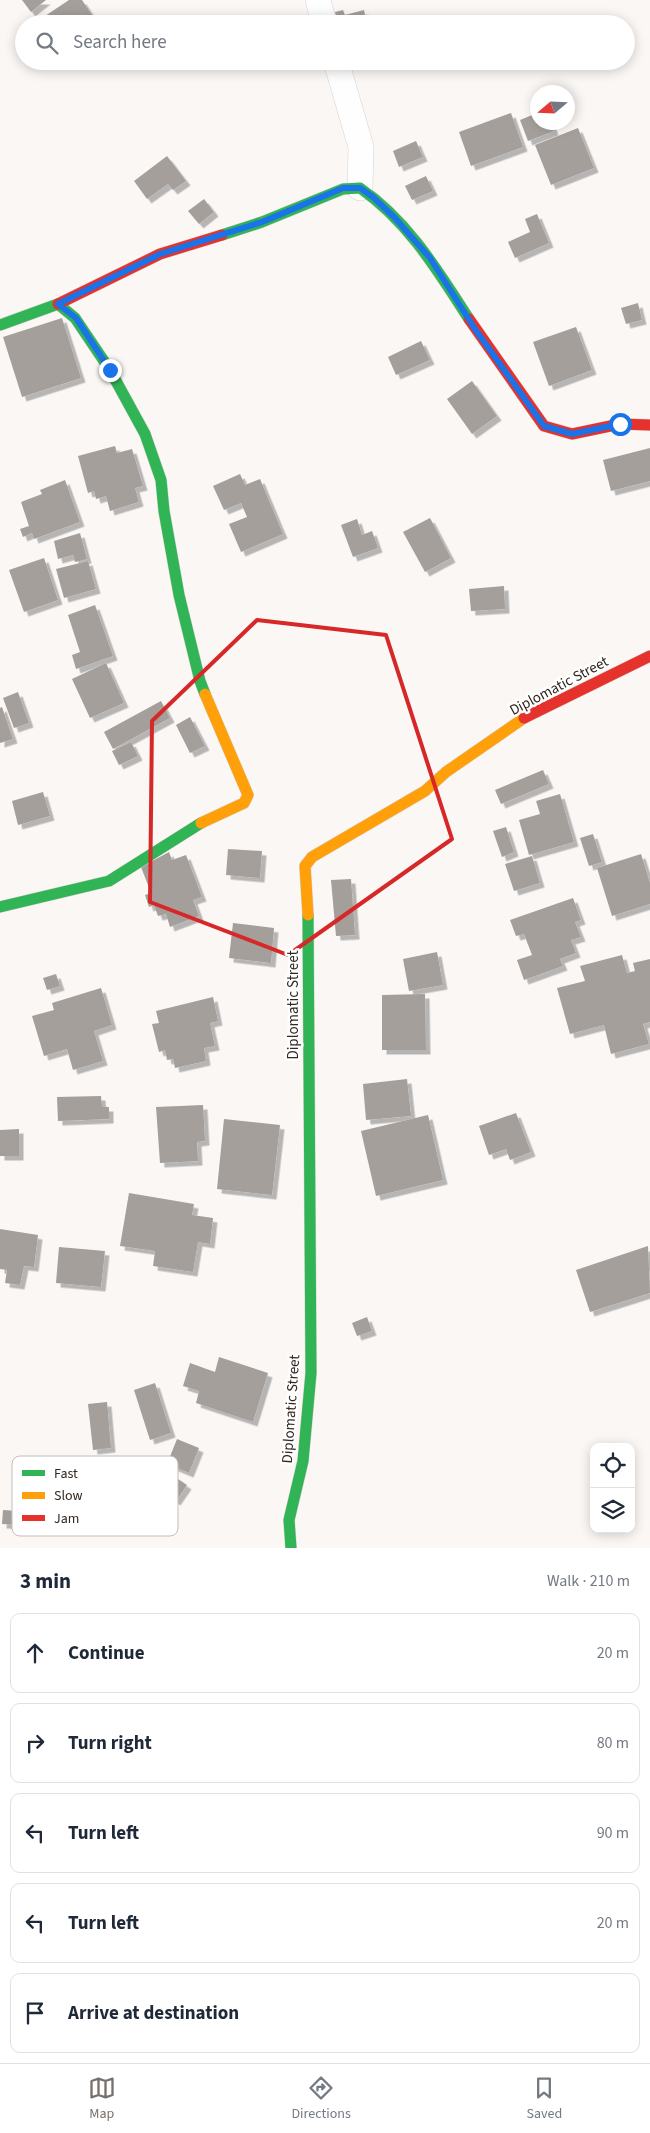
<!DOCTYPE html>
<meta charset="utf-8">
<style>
body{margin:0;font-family:"Source Sans 3",sans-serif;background:#f2f2f3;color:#1f2937}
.controls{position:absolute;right:15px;bottom:15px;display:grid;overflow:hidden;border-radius:10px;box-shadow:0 2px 12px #0003}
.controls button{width:45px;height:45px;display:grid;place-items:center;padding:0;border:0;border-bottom:1px solid #e0e1e3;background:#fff;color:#1f2937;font:25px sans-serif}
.compass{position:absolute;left:530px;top:85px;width:45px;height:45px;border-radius:50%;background:#fff;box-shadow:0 2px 12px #0003;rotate:251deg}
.stop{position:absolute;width:15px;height:15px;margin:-11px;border:4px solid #1a73e8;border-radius:50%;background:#fff}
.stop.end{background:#1a73e8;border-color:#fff;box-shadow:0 1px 5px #0008}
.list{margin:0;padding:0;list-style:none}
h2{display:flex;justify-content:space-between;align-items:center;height:65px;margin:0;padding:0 20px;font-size:21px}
h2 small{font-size:16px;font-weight:400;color:#747a83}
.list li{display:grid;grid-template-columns:32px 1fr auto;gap:15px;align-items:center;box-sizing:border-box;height:80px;margin:0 10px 10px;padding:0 10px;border:1px solid #e0e1e3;border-radius:10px}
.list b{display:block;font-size:19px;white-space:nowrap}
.list em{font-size:16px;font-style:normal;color:#747a83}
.icon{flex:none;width:28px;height:28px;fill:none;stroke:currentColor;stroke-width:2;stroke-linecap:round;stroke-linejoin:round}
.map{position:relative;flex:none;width:650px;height:1548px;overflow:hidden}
.search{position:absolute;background:#fff;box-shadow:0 2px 12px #0003;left:15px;right:15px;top:15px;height:55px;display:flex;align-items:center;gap:12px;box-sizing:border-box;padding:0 18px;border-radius:28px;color:#747a83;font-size:19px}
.sheet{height:515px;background:#fff}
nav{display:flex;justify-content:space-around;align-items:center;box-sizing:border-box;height:70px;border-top:1px solid #e0e1e3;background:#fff;font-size:14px;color:#747a83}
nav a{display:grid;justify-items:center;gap:2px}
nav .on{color:#77706b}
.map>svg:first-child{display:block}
.building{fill:#a59f9b;filter:url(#shadow)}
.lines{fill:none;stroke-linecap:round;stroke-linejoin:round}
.street-casing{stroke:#dad3cf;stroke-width:26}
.fast-casing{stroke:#dad3cf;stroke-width:12}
.slow-casing{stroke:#dad3cf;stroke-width:12}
.jam-casing{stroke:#dad3cf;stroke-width:12}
.street{stroke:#fefefe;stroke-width:25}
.fast{stroke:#30b455;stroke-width:11}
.slow{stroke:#ff9f0a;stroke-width:11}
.jam{stroke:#e5322d;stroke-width:11}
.route{stroke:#1a73e8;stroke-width:6}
.marked{fill:none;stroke:#d62828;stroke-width:4;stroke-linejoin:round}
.labels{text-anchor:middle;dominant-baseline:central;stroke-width:5;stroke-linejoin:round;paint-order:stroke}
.street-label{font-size:15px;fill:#312720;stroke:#fff}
.key{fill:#fff;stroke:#c1bebc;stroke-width:1}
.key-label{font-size:14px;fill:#312720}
</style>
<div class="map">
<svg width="650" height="1548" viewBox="0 0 650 1548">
<defs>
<filter id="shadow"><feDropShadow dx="4.5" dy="4.5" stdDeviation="0" flood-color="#0004"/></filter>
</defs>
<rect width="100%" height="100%" fill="#faf7f5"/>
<!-- building -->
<g class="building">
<polygon points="22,0 46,0 31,12"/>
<polygon points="69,0 82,0 96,21 92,24 49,24 45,16"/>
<polygon points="343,10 345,15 364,10 367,24 338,24 335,12"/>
<polygon points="511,113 523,147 471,166 459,132"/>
<polygon points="537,113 538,122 551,122 554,131 528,141 520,120"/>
<polygon points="578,128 594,168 551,185 535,145"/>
<polygon points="416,141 423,157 399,167 393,151"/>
<polygon points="167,156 186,181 173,190 168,184 147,199 134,181"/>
<polygon points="426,176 433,191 412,200 405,186"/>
<polygon points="204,199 214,212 199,224 188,211"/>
<polygon points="537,214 549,243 515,258 508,242 530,232 525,219"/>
<polygon points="638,303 642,320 626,324 621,308"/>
<polygon points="62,318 81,378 22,397 3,337"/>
<polygon points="576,327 592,370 549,386 533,342"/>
<polygon points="421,341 430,360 396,375 388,357"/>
<polygon points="472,381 497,416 472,434 447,399"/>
<polygon points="115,446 117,453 132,449 143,486 135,488 139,502 110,511 106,496 96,499 94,491 88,493 78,456"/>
<polygon points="650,448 650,481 611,491 603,460"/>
<polygon points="240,474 245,485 260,479 283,534 241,552 229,524 247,517 241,503 224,510 213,486"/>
<polygon points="65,480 80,522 34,539 32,533 23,537 20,529 29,526 21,502 42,494 40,490"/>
<polygon points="430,518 451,558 425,572 403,532"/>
<polygon points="357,519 362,535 372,531 378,548 353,557 341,525"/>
<polygon points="80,533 87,559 75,562 73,555 58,559 54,541"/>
<polygon points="44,558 58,600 24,612 9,570"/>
<polygon points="88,561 96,589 64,598 56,569"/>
<polygon points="504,586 505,609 471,611 469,589"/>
<polygon points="95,605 113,656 76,669 72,655 80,652 68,615"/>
<polygon points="106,663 124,703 90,718 72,679"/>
<polygon points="18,692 29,723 14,728 3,698"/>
<polygon points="161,701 170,718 113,749 104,732"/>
<polygon points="2,707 13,739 0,743 0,708"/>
<polygon points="190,717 205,746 190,753 176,725"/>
<polygon points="131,742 138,756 119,765 112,751"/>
<polygon points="543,770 549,784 501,804 495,790"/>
<polygon points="43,792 50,816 18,825 12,801"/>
<polygon points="560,794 574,842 529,855 519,820 540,814 536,801"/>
<polygon points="506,827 514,852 502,857 493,831"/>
<polygon points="593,834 602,862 589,866 580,838"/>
<polygon points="228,849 262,851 260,878 226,875"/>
<polygon points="169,852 172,860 186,855 202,897 193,900 199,916 170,927 166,914 158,916 154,905 149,907 145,895 151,893 141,867"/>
<polygon points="641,854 650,883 650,904 612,916 597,868"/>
<polygon points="532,856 540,883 514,891 505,864"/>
<polygon points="351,879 355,935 336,936 331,880"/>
<polygon points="573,898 581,920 575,922 581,937 571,940 576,953 560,959 563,966 524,980 517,960 532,955 524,934 516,936 510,920"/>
<polygon points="233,923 274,928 271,963 229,958"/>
<polygon points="437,952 443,985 409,991 403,959"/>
<polygon points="622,955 627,973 635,971 633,963 650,959 650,1022 643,1024 649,1044 611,1054 604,1025 570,1034 557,988 585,981 580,966"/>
<polygon points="56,974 60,986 47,990 43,978"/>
<polygon points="101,988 112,1025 94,1031 103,1061 73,1070 67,1049 44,1056 32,1016 54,1010 52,1003"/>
<polygon points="425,994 426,1050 382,1050 382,995"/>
<polygon points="213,997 218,1021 210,1023 215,1046 204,1048 206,1061 175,1068 173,1059 167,1060 165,1050 159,1052 152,1024 159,1023 156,1011"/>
<polygon points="407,1079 411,1116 366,1120 363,1084"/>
<polygon points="101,1096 102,1107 109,1107 109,1119 58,1121 57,1097"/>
<polygon points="203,1105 205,1141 197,1142 198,1161 160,1163 156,1107"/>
<polygon points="516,1113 531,1152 510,1160 506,1149 489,1155 479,1126"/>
<polygon points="428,1115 443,1180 376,1196 361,1131"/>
<polygon points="224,1119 280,1125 272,1195 217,1189"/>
<polygon points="19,1129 19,1156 0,1156 0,1130"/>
<polygon points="129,1193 194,1204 192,1215 213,1218 210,1244 198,1242 193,1272 153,1266 155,1251 120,1246"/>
<polygon points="0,1229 38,1235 34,1267 24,1266 20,1285 5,1283 7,1270 0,1269"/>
<polygon points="648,1246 650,1293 590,1312 576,1270"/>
<polygon points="59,1247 105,1251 101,1287 56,1283"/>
<polygon points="367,1317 372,1331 357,1336 352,1323"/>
<polygon points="219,1357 268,1373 253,1422 196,1403 199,1391 183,1386 190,1363 215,1372"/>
<polygon points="155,1383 171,1433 150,1440 134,1390"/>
<polygon points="107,1402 111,1448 93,1450 88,1404"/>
<polygon points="177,1439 199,1448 189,1473 167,1464"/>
<polygon points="175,1477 187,1485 176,1501 164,1493"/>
<polygon points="3,1510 19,1511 18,1525 2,1524"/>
</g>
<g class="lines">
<!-- street casing -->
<g class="street-casing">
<g id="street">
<polyline points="318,0 324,24"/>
<polyline points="336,61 361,147 360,188"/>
</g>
</g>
<!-- fast casing -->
<g class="fast-casing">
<g id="fast">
<path d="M222,235L262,222L343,189L360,188C408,221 438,271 469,319"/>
<polyline points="0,325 58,304 75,318 110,370 145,434 161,480 164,511 179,595 200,681 205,694"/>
<polyline points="0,907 109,881 201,823"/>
<polyline points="291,1548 289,1520 303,1461 311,1373 308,915"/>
</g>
</g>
<!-- slow casing -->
<g class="slow-casing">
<g id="slow">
<polyline points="201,823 244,803 248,795 205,694"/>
<polyline points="308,915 305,866 312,857 425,791 446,772 524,718"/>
</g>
</g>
<!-- jam casing -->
<g class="jam-casing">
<g id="jam">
<polyline points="58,304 160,254 222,235"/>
<polyline points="469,319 544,426 572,434 620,424 650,425"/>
<polyline points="524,718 650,656"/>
</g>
</g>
<!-- street -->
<use href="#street" class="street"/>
<!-- fast -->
<use href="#fast" class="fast"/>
<!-- slow -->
<use href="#slow" class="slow"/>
<!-- jam -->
<use href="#jam" class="jam"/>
</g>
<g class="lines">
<!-- route -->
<polyline class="route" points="110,370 76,318 58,304 160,254 262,222 343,188 360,188 373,197 395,218 430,258 475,329 544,426 572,434 620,424"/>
</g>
<!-- marked area -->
<path class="marked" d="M257,620L386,635L452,839L288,955L150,902L152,721Z"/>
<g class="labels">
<!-- street labels -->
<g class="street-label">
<text transform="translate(559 686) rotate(-28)">Diplomatic Street</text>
<text transform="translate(293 1005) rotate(-90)">Diplomatic Street</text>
<text transform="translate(291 1409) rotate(-86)">Diplomatic Street</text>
</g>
</g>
<!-- legend -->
<rect x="12" y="1456" width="166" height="80" rx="8" class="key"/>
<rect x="22" y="1470" width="23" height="6" fill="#30b455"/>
<rect x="22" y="1492" width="23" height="7" fill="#ff9f0a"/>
<rect x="22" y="1515" width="23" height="6" fill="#e5322d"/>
<g class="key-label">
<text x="54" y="1478">Fast</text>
<text x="54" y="1500">Slow</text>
<text x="54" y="1523">Jam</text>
</g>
</svg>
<div class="controls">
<button><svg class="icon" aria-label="locate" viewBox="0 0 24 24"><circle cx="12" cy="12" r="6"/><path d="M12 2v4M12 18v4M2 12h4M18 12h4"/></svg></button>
<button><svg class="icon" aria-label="layers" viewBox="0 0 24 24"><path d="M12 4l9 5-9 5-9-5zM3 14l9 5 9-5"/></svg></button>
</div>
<svg class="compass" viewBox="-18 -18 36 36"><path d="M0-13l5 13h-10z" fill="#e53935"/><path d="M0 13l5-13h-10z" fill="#747a83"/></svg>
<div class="stop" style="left:620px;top:424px"></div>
<div class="stop end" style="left:110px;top:370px"></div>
<div class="search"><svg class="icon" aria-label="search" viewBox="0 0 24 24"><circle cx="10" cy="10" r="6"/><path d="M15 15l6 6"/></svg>Search here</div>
</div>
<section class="sheet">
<h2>3 min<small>Walk · 210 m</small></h2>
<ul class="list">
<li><svg class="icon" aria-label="ahead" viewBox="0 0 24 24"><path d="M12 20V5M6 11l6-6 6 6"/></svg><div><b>Continue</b></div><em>20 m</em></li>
<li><svg class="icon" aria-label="right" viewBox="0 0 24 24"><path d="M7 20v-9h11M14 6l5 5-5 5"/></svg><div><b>Turn right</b></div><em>80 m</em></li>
<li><svg class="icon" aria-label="left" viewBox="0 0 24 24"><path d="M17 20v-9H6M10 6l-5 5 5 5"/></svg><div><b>Turn left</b></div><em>90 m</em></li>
<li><svg class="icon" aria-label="left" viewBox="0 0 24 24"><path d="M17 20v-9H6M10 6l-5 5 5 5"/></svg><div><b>Turn left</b></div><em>20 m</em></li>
<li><svg class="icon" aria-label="arrive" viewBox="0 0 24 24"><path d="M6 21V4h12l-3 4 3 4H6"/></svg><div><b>Arrive at destination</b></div></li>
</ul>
</section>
<nav>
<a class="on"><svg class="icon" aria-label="map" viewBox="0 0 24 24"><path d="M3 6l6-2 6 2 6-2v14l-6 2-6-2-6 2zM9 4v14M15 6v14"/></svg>Map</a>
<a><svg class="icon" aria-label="directions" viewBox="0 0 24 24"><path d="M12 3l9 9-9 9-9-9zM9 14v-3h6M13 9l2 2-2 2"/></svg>Directions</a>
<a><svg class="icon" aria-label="saved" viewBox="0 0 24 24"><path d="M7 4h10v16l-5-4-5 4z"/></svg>Saved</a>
</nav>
